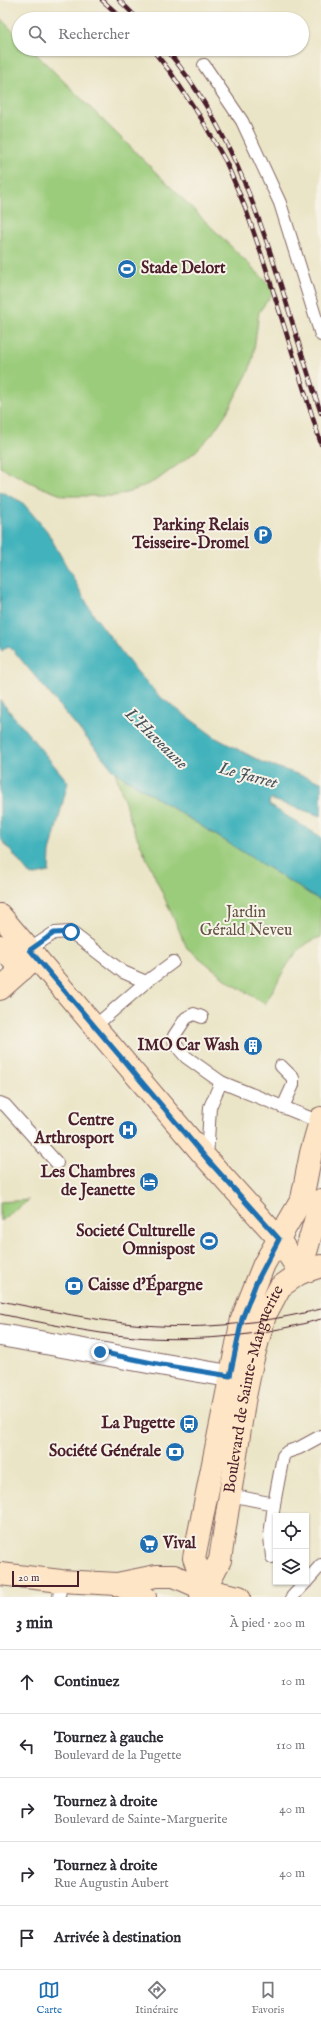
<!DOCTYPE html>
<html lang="fr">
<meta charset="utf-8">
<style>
body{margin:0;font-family:"IM FELL English",serif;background:#f2f2f3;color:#2b2b33}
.controls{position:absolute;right:12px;bottom:12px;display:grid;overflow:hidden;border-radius:0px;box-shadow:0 1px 3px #0004}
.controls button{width:36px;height:36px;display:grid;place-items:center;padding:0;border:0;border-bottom:1px solid #e1e1e2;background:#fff;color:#2b2b33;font:20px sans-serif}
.scale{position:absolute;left:12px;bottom:10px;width:67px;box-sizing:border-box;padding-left:4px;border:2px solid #4a1f2b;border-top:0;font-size:11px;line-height:14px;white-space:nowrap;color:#4a1f2b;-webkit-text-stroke:3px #f7f3e8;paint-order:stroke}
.stop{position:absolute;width:12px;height:12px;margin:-9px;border:3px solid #1f6fb2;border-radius:50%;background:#fff}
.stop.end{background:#1f6fb2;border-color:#fff;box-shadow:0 1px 4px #0008}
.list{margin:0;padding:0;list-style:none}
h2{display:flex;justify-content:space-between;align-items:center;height:52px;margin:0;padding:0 16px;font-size:17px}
h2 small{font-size:13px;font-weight:400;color:#7c7c81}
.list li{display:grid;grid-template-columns:26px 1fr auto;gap:12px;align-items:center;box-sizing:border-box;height:64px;padding:0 16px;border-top:1px solid #e1e1e2}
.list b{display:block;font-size:15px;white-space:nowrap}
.list p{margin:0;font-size:13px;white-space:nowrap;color:#7c7c81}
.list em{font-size:13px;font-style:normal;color:#7c7c81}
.icon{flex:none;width:22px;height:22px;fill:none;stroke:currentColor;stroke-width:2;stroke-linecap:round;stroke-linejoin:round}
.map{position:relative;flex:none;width:321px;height:1597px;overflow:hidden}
.search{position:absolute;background:#fff;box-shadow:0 1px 3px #0004;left:12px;right:12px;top:12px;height:44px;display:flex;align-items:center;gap:10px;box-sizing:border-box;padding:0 14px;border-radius:22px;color:#7c7c81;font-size:15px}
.sheet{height:372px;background:#fff}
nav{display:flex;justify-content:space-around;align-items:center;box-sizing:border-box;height:56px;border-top:1px solid #e1e1e2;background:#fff;font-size:11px;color:#7c7c81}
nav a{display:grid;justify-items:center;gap:2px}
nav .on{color:#1f6fb2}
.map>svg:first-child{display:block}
.green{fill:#9bcc7b;stroke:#727653}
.water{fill:#43b3bc;stroke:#466974}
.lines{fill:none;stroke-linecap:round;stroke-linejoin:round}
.lane-casing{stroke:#826462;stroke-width:14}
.street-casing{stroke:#826462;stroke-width:24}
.secondary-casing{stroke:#826462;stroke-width:24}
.lane{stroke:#fff;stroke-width:12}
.street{stroke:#fff;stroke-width:22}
.secondary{stroke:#fee5c5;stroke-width:22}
.tram{stroke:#4a1f2b;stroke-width:1}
.rail-casing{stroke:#4a1f2b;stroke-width:4.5}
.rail{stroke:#f7f3e8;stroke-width:3;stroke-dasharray:9;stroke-linecap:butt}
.route{stroke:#1f6fb2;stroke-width:5}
.labels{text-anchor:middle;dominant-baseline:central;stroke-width:4;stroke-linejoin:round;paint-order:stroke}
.poi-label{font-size:16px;font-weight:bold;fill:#4a1f2b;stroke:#f7f3e8;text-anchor:end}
.park-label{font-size:16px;fill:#625343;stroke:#f7f3e8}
.street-label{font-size:16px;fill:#4a1f2b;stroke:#f7f3e8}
.water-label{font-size:17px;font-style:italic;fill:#48535e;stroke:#f7f3e8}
</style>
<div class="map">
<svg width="321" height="1597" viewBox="0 0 321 1597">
<rect width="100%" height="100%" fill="#f7f3e8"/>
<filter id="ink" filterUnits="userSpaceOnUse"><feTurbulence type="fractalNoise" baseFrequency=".025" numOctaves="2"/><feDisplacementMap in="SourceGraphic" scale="8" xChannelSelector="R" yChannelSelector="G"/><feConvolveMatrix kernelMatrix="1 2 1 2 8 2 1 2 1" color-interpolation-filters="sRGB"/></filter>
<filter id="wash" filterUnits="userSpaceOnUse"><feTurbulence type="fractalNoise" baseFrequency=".012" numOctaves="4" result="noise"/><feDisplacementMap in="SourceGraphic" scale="16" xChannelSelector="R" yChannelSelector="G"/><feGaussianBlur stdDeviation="0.9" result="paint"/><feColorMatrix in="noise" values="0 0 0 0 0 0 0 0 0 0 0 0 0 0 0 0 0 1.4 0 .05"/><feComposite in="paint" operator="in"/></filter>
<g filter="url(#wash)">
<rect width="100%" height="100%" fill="#ebe5c7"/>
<!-- green -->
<g class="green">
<polygon points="0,18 19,37 19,49 31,49 275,290 259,312 253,358 249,371 227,412 212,434 195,452 157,480 130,492 114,496 64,496 38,486 0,467"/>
<path d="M115,772L321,901V937C292,945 280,980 265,1004L231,983L187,948L133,828Z"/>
<polygon points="29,1200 0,1221 0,1202"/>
</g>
<!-- water -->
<g class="water">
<polygon points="0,491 22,502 47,531 93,614 132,666 159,696 216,738 264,763 321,782 321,816 270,799 269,805 321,837 321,901 115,772 13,650 8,646 2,651 0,648"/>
<polygon points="0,700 68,782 50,852 49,872 31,876 0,838"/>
</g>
</g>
<g filter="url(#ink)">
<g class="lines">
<!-- lane casing -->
<g class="lane-casing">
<g id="lane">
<polyline points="204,65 242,121 280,203 321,335"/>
<polyline points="30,949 54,933 71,932 123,972 146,982 173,962"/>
<polyline points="202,1017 194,1014 186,1018 174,1036 175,1044 186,1057 221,1082 320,1122"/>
<polyline points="95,1026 146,982"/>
<polyline points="281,1066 293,1078 293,1085 283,1107"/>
<polyline points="0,1103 5,1105 57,1163"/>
<polyline points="207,1158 210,1107 221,1082"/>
<polyline points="230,1495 274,1504 283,1456 287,1452 299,1448 321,1436"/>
<polyline points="272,1557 270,1536 274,1504"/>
<polyline points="306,1582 321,1565"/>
<polyline points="59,1597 61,1581"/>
<polyline points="292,1597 306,1582"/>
</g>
</g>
<!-- street casing -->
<g class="street-casing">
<path id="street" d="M0,1335C77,1348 153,1364 230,1376"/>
</g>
<!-- secondary casing -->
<g class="secondary-casing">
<g id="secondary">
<polyline points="0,915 207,1159 279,1239 300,1273"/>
<polyline points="0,946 22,970"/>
<polyline points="0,989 36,957"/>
<polyline points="300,1273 321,1266"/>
<polyline points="0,1574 61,1581 117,1584 156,1576 174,1576 206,1590 239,1597"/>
<polyline points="117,1584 145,1597"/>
<path id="s1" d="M201,1597L220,1560L244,1402L252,1362L265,1315L280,1287L300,1273L321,1200"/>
<polyline points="207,1597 206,1590 194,1558 242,1319 264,1264 302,1199 311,1153 321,1118"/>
</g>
</g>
<!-- lane -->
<use href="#lane" class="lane"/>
<!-- street -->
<use href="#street" class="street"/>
<!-- secondary -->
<use href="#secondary" class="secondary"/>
<!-- tram -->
<g class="tram">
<path d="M0,1301C48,1310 95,1321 144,1325C203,1330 264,1323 321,1309"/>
<path d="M0,1314C34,1321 67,1328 101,1333C173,1344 252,1339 321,1319"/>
</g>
<!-- rail casing -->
<g class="rail-casing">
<g id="rail">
<polyline points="102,0 123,19"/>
<polyline points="119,0 138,19"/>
<polyline points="152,49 171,73 201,118 226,162 245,207 265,265 321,444"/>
<path d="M166,49C253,153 278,287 321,413"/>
</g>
</g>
<!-- rail -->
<use href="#rail" class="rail"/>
</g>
</g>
<g class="lines" filter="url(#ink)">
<!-- route -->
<polyline class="route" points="71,932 54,933 30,950 207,1159 279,1239 256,1283 242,1319 230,1376 162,1365 100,1352"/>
</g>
<!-- icons -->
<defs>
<g id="stadium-disc" transform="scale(1)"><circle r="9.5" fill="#1f6fb2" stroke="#f7f3e8"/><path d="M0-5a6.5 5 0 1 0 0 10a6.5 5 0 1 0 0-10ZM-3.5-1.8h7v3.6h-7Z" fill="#fff"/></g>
<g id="parking-disc" transform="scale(1)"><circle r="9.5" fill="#1f6fb2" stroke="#f7f3e8"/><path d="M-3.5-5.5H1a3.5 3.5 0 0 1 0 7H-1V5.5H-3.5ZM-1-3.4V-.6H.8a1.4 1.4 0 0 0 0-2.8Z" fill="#fff"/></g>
<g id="building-disc" transform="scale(1)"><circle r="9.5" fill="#1f6fb2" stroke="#f7f3e8"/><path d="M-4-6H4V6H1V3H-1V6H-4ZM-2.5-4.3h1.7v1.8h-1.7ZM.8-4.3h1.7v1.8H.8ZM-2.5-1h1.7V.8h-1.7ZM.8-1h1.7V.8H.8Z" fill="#fff"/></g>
<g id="hospital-disc" transform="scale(1)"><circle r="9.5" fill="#1f6fb2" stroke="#f7f3e8"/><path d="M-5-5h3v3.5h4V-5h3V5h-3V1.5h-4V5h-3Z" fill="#fff"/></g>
<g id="hotel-disc" transform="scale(1)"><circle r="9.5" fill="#1f6fb2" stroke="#f7f3e8"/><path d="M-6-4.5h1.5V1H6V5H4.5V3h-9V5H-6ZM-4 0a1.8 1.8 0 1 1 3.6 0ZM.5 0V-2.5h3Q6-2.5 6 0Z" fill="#fff"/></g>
<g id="bank-disc" transform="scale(1)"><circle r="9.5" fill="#1f6fb2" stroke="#f7f3e8"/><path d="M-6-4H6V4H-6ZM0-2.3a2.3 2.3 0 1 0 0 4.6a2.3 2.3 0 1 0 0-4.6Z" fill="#fff"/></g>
<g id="bus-disc" transform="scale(1)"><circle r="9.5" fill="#1f6fb2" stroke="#f7f3e8"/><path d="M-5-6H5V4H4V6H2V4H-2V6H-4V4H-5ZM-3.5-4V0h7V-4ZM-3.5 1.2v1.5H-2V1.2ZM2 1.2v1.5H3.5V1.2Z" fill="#fff"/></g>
<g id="supermarket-disc" transform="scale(1)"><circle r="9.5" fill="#1f6fb2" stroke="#f7f3e8"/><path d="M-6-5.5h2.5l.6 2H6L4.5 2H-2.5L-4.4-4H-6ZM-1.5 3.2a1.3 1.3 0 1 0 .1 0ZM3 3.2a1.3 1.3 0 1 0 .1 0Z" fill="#fff"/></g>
</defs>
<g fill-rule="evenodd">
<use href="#stadium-disc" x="127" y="269"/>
<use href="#parking-disc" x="263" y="535"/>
<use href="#building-disc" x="253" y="1046"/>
<use href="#hospital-disc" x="128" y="1130"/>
<use href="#hotel-disc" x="149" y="1182"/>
<use href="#stadium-disc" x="209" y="1241"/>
<use href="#bank-disc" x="74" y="1286"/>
<use href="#bus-disc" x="189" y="1424"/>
<use href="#bank-disc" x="175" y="1452"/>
<use href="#supermarket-disc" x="149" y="1544"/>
</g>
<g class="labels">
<!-- poi labels -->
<g class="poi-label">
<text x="141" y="269" text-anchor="start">Stade Delort</text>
<text x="249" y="526">Parking Relais<tspan x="249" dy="18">Teisseire-Dromel</tspan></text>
<text x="239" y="1046">IMO Car Wash</text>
<text x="114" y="1121">Centre<tspan x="114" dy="18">Arthrosport</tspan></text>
<text x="135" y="1173">Les Chambres<tspan x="135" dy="18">de Jeanette</tspan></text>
<text x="195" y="1232">Societé Culturelle<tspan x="195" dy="18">Omnispost</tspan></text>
<text x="88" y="1286" text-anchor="start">Caisse d'Épargne</text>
<text x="175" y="1424">La Pugette</text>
<text x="161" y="1452">Société Générale</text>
<text x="163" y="1544" text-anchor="start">Vival</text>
</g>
<!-- park labels -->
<g class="park-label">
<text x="246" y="913">Jardin<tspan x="246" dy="18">Gérald Neveu</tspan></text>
</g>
<!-- street labels -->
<g class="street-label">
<text stroke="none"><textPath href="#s1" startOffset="216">Boulevard de Sainte-Marguerite</textPath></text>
</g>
<!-- water labels -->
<g class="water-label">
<text transform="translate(156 739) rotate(44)">L'Huveaune</text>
<text transform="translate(248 776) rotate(15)">Le Jarret</text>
</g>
</g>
</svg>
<div class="controls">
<button><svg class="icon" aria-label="locate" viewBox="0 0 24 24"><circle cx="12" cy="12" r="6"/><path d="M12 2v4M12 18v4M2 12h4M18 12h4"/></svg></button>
<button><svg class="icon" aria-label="layers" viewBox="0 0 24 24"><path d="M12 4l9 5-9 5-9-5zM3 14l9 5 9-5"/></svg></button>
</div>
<div class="scale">20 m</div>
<div class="stop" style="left:71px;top:932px"></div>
<div class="stop end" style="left:100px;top:1352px"></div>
<div class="search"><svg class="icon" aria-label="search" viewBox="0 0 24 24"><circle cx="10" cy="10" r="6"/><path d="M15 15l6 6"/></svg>Rechercher</div>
</div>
<section class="sheet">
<h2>3 min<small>À pied · 200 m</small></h2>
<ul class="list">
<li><svg class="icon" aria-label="ahead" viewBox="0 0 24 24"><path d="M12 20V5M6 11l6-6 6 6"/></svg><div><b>Continuez</b></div><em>10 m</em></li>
<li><svg class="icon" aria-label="left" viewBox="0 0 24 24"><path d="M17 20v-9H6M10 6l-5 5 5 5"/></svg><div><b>Tournez à gauche</b><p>Boulevard de la Pugette</p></div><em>110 m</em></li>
<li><svg class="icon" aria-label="right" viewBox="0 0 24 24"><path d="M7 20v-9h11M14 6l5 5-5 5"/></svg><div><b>Tournez à droite</b><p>Boulevard de Sainte-Marguerite</p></div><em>40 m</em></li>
<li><svg class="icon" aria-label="right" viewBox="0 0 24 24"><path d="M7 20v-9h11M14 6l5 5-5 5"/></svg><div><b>Tournez à droite</b><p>Rue Augustin Aubert</p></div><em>40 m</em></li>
<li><svg class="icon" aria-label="arrive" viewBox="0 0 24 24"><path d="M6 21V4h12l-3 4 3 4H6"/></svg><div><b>Arrivée à destination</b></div></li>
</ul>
</section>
<nav>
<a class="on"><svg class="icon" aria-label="map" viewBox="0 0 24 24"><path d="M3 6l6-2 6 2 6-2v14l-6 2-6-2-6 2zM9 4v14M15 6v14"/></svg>Carte</a>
<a><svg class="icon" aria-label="directions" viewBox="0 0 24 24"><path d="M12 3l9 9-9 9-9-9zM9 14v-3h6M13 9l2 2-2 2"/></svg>Itinéraire</a>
<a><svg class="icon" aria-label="saved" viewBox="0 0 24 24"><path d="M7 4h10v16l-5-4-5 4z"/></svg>Favoris</a>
</nav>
